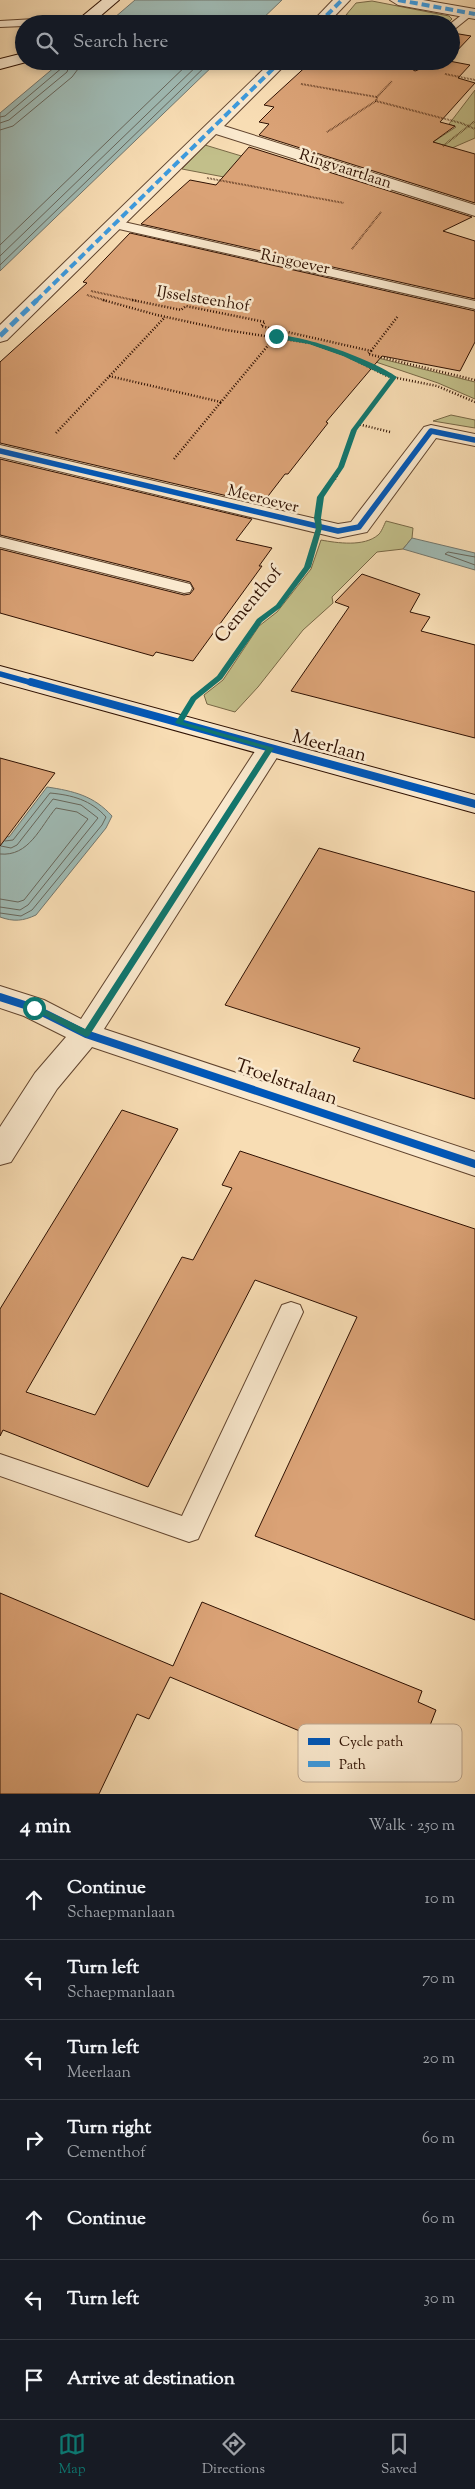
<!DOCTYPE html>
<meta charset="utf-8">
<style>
body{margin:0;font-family:"Sorts Mill Goudy",serif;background:#20242c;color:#f1f3f6}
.stop{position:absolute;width:15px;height:15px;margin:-11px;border:4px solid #0f766e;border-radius:50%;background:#fff}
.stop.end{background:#0f766e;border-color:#fff;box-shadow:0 1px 5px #0008}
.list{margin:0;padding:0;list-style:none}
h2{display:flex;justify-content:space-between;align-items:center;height:65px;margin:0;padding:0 20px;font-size:21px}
h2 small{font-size:16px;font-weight:400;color:#9ea1a6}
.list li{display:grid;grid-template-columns:32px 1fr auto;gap:15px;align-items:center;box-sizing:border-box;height:80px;padding:0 20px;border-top:1px solid #363941}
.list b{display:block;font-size:19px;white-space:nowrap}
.list p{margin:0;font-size:16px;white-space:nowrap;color:#9ea1a6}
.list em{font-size:16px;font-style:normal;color:#9ea1a6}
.icon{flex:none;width:28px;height:28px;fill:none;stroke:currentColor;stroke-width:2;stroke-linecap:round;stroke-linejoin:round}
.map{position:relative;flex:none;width:475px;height:1794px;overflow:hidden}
.search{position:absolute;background:#171b24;box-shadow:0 2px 8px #0003;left:15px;right:15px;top:15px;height:55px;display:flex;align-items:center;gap:12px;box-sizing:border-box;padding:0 18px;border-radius:28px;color:#9ea1a6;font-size:19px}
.sheet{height:625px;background:#171b24}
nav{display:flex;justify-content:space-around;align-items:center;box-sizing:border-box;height:70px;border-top:1px solid #363941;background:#171b24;font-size:14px;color:#9ea1a6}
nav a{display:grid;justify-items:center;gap:2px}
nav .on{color:#0f766e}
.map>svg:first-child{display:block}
.green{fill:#c2bf8a;stroke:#786846}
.water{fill:#9fbab4;stroke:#72766d}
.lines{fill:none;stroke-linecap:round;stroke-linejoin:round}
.shore{stroke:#67665b;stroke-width:1}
.building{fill:#daa276;stroke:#2f1102}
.lane-casing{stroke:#61442e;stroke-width:2}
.street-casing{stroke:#61442e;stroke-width:2}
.secondary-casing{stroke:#2f1102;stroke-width:2}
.path-far2{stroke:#2f1102;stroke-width:2;stroke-dasharray:0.5 1;stroke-linecap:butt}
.path-far1{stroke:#2f1102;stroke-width:2.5;stroke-dasharray:1 2;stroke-linecap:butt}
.path{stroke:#2f1102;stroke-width:3;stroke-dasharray:1 2.5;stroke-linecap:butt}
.lane{fill:#fae9ce;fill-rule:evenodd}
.street{fill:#fae9ce;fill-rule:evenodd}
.secondary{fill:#fae9ce;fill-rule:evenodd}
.quiet-far1{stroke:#3d9add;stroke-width:4;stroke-dasharray:8 4;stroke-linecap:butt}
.quiet{stroke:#3d9add;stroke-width:5;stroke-dasharray:10 5;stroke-linecap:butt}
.cycleway-far1-casing{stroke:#fae9ce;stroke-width:8}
.cycleway-casing{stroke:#fae9ce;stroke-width:11}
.cycleway-far1{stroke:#0057b8;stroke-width:5.5}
.cycleway{stroke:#0057b8;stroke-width:8}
.route{fill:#0f766e}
.labels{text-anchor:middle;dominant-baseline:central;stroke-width:5;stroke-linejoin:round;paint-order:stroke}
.far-street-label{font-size:16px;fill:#2f1102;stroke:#fae9ce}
.street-label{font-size:19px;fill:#2f1102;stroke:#fae9ce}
.key{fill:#fae9ce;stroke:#bda891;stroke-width:1}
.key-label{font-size:14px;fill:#2f1102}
</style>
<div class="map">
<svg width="475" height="1794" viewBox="0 0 475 1794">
<rect width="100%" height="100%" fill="#f8ddb4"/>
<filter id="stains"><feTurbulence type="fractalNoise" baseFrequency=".004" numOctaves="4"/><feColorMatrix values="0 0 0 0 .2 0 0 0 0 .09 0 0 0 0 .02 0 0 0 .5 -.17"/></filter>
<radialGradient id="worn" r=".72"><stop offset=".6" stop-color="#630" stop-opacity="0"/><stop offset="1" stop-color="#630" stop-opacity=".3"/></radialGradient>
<!-- green -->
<g class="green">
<polygon points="372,1 449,16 452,19 447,24 404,24 346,15 356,3"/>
<polygon points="475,90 475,138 452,148 433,142 456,127 449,124"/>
<polygon points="205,145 344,187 324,196 182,169"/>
<polygon points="374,357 475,382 475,399 438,383 370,360"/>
<polygon points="451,415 475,420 475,428 433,421"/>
<path d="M386,521L413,528L412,538L403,549L377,552L332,597L333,603L303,630L258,687L235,712L207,704L204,695L223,680L259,626L277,612L311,569L321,540C337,543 364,547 378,535C381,533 384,525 386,521Z"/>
</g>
<!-- water -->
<g class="water">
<polygon points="135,0 282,0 257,24 107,24"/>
<polygon points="62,61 218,61 0,271 0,113"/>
<polygon points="412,538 475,553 475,570 403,549"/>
<path d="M47,787C74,791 94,796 112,816L106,828L36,915C23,921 14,922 0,917V834L9,837Z"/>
</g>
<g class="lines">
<!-- shore -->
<g class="shore">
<polyline points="0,117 5,116 63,67 65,61"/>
<polyline points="0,123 9,120 67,72 71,61"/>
<polyline points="0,130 13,126 72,77 78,69 79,61"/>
<polyline points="0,245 191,61"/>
<polyline points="0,256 202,61"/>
<polyline points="0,265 211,61"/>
<polyline points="475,557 448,552 445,554 475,565"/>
<path d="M0,854C29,857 40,827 56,808L77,812L88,819L24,900L18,902L0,899"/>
<polyline points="0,907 20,910 28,905 98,818 81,805 53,799 17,845 11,848 1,846"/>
<path d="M0,913L21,916L32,910L102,825L106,817C91,800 72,795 50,793L13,840L5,841"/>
</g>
</g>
<!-- building -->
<g class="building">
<polygon points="354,18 374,19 400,24 348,24"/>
<polygon points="453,33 471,36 451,57 451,34"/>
<polygon points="312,61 410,61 407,66 415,71 420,69 427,61 449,61 470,65 458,78 475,83 440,122 455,126 433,142 475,154 475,203 259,135 269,124 259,122 274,107 264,105"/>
<polygon points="249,147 472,217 443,231 475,241 475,299 141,224 190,180 216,185"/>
<polygon points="130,233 475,311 475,342 460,371 382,356 326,422 328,423 288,474 285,474 262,504 0,443 0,362 87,283 83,282"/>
<polygon points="0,459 252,519 236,540 272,548 259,566 262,566 193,661 156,652 153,656 0,613 0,549 184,595 190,594 194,589 190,582 0,535"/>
<polygon points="362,574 420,594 410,612 430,617 421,631 475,645 475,738 291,691 349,607 335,602"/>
<polygon points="0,758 55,773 0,846"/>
<polygon points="319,848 475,892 475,1099 353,1061 360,1048 225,1005"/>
<polygon points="122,1110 178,1129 26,1392 95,1415 182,1257 193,1260 232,1188 222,1185 240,1151 475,1229 475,1620 255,1536 357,1317 255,1280 148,1487 3,1430 0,1436 0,1309"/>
<polygon points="0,1593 173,1666 202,1602 422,1691 418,1702 436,1710 410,1777 170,1677 149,1719 137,1714 99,1794 0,1794"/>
</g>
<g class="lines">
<!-- lane casing -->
<g class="lane-casing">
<g id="lane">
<polygon points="468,10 472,11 472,15 451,32 450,24"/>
<polygon points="87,16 93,19 91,21 24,24 24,26 0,27 0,21"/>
<polygon points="413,61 425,61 419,68 415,69 409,66"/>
<polygon points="115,220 475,301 475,309 110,227 108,224"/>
<polygon points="0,537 190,584 192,588 190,592 184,593 0,547"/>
<polygon points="291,1302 300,1305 303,1312 198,1539 189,1542 0,1476 0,1454 182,1516 282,1305"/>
</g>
</g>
<!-- street casing -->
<g class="street-casing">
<g id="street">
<polygon points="333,0 350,0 327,24 310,24"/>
<polygon points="390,0 423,0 475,9 475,19 398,5"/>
<polygon points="272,61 289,61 224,126 475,205 475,216 216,134 7,340 0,342 0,325"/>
<polygon points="431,425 475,434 475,446 436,438 367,532 338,538 0,457 0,445 338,524 351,522 424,427"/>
<polygon points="270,740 279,742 283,748 104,1029 475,1152 475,1176 92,1047 57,1089 11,1162 0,1165 0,1127 35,1073 66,1037 24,1016 0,1008 0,986 44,1000 81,1019 261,742"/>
</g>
</g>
<!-- secondary casing -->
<g class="secondary-casing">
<g id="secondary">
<polygon points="102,0 119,0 91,24 73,24"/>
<polygon points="24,53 24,61 30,61 0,69 0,59"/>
<polygon points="0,666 475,795 475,813 0,682"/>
</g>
</g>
<!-- path-far2 -->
<g class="path-far2">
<polyline points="445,74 475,80"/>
<polyline points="301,84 377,97 376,101 461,123 475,129"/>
<polyline points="377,97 392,81"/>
<polyline points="327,132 376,101"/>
<polyline points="443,146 475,121"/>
<polyline points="207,178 344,203"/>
<polyline points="352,249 381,212"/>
<polyline points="91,291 138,301"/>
<polyline points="87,295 107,301"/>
</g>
<!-- path-far1 -->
<g class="path-far1">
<polyline points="103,300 157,315 226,330 310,343 345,355 387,376 437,386 475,402"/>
<polyline points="132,300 181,310 186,306 265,322 261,326 371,351 368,354 475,380"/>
<polyline points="371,351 398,316"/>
<polyline points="109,376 221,402 275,337"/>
<polyline points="390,432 358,424 394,377"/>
<polyline points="56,433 165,317"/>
<polyline points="174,459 221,402"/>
<polyline points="322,495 325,488 336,478 358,424"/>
<polyline points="212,684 219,678 260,621 278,607 308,567 311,557"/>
</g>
<!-- path -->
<polyline class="path" points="199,694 213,682"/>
<!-- lane -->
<use href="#lane" class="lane"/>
<!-- street -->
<use href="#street" class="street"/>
<!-- secondary -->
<use href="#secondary" class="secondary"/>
<!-- quiet-far1 -->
<g class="quiet-far1">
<polyline points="398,0 475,14"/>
<polyline points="318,24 342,0"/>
<polyline points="36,301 281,61"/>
</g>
<!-- quiet -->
<polyline class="quiet" points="0,336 37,300"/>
<!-- cycleway-far1 casing -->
<g class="cycleway-far1-casing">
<g id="cycleway-far1">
<polyline points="0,451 338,531 359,527 431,431 475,440"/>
<polyline points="0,674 36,684"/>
</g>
</g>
<!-- cycleway casing -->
<g class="cycleway-casing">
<g id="cycleway">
<polyline points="31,682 475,804"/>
<polyline points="0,997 34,1008 86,1034 475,1164"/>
</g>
</g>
<!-- cycleway-far1 -->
<use href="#cycleway-far1" class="cycleway-far1"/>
<!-- cycleway -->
<use href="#cycleway" class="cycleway"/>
</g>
<!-- route -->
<path class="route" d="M273,335C302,334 374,360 397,377L357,430L344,467L324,497L321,518L322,528L311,567L280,608L262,622L222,679L196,700L183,722L274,748L89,1036L86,1037L30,1008L31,1006H37L85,1029L266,749L175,723L191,697L217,676L257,619L276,605L304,567L316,528L314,518L317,497L338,467L351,430L390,378L343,356L309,344L273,338Z"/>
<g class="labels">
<!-- far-street labels -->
<g class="far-street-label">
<text transform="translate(345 170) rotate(18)">Ringvaartlaan</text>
<text transform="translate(295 263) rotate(12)">Ringoever</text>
<text transform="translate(203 300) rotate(9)">IJsselsteenhof</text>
<text transform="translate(263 500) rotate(14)">Meeroever</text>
</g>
<!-- street labels -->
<g class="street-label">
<text transform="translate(249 605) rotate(-50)">Cementhof</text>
<text transform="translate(329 747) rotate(15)">Meerlaan</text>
<text transform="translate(286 1083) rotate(19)">Troelstralaan</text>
</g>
</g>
<!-- legend -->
<rect x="298" y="1724" width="164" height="58" rx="8" class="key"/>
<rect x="308" y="1738" width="22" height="7" fill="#0057b8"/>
<rect x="308" y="1761" width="22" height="6" fill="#3d9add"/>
<g class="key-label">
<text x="339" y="1746">Cycle path</text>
<text x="339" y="1769">Path</text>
</g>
<rect width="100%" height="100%" filter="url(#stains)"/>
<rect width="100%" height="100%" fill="url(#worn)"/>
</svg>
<div class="stop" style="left:34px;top:1008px"></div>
<div class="stop end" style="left:276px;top:336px"></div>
<div class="search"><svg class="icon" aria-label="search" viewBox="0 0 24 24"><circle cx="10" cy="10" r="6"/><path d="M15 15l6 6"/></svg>Search here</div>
</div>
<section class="sheet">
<h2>4 min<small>Walk · 250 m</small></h2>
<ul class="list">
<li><svg class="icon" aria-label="ahead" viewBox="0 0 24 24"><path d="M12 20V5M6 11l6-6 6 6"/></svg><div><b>Continue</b><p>Schaepmanlaan</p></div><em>10 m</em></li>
<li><svg class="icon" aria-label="left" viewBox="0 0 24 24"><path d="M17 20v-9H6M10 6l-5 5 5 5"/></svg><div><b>Turn left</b><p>Schaepmanlaan</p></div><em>70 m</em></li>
<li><svg class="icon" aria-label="left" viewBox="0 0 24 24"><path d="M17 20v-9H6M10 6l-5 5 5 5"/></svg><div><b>Turn left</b><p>Meerlaan</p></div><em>20 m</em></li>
<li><svg class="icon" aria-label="right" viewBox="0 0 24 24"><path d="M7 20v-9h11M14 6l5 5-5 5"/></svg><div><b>Turn right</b><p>Cementhof</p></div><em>60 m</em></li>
<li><svg class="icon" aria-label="ahead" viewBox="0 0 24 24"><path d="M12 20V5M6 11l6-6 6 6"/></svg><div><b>Continue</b></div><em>60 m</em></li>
<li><svg class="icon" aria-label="left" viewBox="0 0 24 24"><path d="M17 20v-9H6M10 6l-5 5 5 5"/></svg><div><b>Turn left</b></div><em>30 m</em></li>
<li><svg class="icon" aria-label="arrive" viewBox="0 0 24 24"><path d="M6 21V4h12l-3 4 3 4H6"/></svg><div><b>Arrive at destination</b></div></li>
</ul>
</section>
<nav>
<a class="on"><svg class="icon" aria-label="map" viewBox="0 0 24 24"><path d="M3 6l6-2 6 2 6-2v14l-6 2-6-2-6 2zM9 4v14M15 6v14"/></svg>Map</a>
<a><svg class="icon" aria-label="directions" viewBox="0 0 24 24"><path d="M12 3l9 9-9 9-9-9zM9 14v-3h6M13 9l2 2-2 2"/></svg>Directions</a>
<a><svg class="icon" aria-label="saved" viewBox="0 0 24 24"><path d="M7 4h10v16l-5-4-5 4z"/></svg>Saved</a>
</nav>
